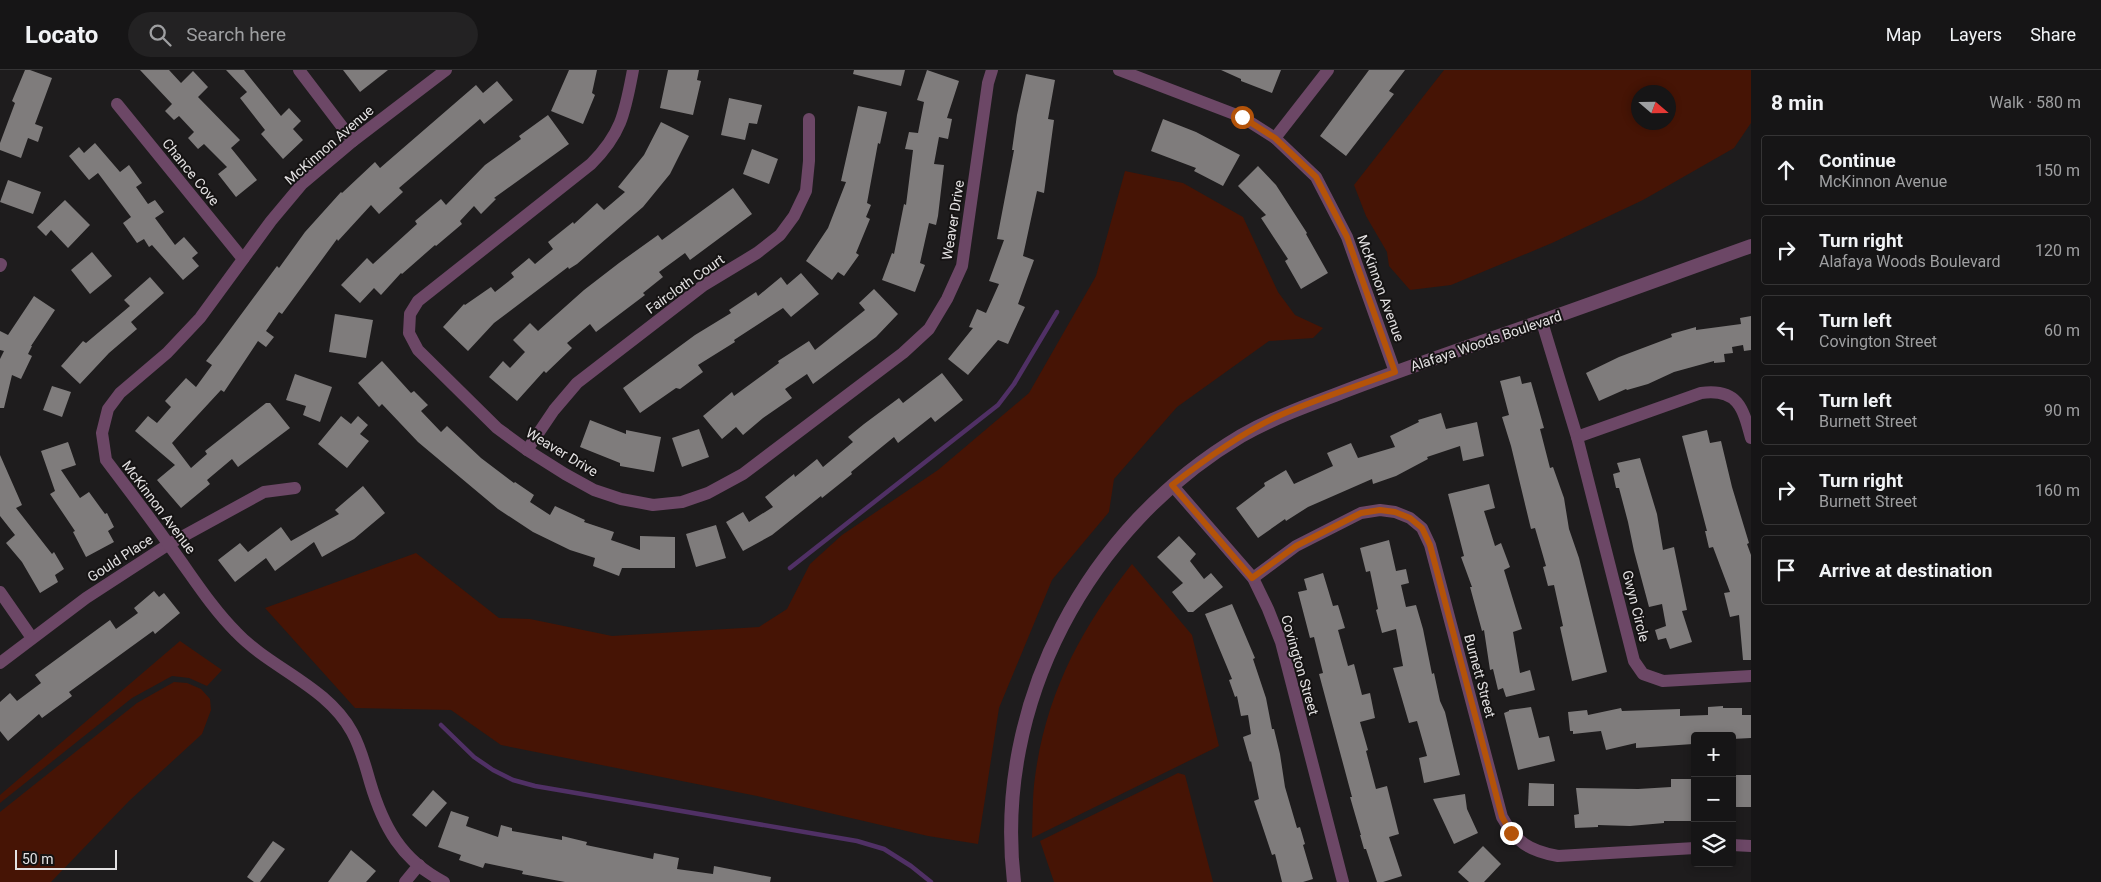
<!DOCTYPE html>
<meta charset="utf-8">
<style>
body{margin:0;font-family:Roboto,sans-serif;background:#232223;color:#f1f3f6}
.controls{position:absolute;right:15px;bottom:15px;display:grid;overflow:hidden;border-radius:5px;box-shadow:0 2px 8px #0003}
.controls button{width:45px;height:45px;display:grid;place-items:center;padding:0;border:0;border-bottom:1px solid #353435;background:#161516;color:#f1f3f6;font:25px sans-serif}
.compass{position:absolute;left:1631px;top:15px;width:45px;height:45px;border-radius:50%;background:#161516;box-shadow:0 2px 8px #0003;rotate:110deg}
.scale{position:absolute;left:15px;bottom:12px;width:102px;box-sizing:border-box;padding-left:5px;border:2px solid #e4e2e3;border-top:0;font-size:14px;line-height:18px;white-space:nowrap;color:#e4e2e3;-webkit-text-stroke:4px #151313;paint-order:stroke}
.stop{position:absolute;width:15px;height:15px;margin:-11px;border:4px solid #b45309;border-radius:50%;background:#fff}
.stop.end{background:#b45309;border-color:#fff;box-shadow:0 1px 5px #0008}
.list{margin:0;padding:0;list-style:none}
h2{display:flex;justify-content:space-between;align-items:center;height:65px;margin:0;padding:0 20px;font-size:21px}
h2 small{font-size:16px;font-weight:400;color:#9e9fa1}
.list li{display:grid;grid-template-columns:32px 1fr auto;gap:15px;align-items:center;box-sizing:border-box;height:70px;margin:0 10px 10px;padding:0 10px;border:1px solid #353435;border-radius:5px}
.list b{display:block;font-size:19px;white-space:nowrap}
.list p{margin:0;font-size:16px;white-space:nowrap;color:#9e9fa1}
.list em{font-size:16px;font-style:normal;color:#9e9fa1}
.icon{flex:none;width:28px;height:28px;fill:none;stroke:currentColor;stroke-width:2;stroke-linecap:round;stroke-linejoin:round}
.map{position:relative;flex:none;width:1751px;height:812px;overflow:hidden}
header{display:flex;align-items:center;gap:30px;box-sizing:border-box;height:70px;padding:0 25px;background:#161516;border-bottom:1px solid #353435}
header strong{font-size:24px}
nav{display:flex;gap:28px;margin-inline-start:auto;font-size:18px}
.search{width:350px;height:45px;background:#232223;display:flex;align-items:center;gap:12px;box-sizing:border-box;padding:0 18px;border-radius:28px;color:#9e9fa1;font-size:19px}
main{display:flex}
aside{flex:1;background:#161516}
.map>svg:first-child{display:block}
.green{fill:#461405;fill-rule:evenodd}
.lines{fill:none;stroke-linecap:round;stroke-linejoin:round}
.stream{stroke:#503065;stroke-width:4.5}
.building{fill:#7f7c7c}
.minor{stroke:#6c4766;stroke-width:12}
.tertiary{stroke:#6c4766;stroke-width:14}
.route{stroke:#b45309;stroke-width:6}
.labels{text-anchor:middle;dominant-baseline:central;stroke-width:4;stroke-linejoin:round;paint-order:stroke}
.street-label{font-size:14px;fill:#e4e2e3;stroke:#151313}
</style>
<header>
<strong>Locato</strong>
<div class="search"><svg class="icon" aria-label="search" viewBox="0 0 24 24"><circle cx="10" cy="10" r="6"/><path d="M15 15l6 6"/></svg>Search here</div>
<nav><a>Map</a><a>Layers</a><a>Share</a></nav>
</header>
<main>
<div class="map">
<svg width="1751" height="812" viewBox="0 0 1751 812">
<rect width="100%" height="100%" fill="#1e1c1d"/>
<!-- green -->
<g class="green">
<path d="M1444,0H1751V53L1734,78L1643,130L1552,173L1451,215L1410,220L1389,196L1387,182L1366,146L1354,115ZM1638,22H1668V52H1638Z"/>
<polygon points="1125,101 1183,113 1243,147 1278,222 1295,245 1323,258 1313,268 1269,271 1177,337 1114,409 1109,442 1052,510 999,638 978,774 928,766 757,726 501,675 451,640 355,638 265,538 416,483 499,548 530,549 612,566 759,557 787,539 810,494 842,465 938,400 1029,323 1096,206"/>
<path d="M1132,494L1192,565L1219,676L1032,768C1033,748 1032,727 1035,707C1046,624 1081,558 1132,494Z"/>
<polygon points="180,571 222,600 207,616 189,608 172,606 132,628 0,733 0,725"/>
<polygon points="174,612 187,613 201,619 210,629 211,640 202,664 129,731 51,812 0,812 0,742 137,633"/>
<polygon points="1178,703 1185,705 1213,812 1054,812 1040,771"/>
</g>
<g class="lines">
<!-- stream -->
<g class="stream">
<polyline points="790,498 998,335 1014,314 1057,242"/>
<polyline points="441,655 474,687 493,700 513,710 535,716 857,771 884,779 911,796 931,812"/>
</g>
</g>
<!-- building -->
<g class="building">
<polygon points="25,0 30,0 52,8 35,54 43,57 38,72 28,68 21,88 0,80 0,73 15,33 12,31"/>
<polygon points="140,0 169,0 181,13 193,1 208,17 198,27 240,70 231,78 257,110 236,127 218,104 227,97 204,74 198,79 188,68 194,62 179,46 174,50 165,41 172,34"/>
<polygon points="226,0 244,0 281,46 289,38 301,51 293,59 303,70 283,89 261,64 265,60 240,28 247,22"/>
<polygon points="343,0 388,0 360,22"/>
<polygon points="569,0 597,0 592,23 595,25 583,54 551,41"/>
<polygon points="668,0 699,0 697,10 701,11 693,45 660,38"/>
<polygon points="854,0 905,0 901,16 853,4"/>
<polygon points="927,0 959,11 947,48 952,49 948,69 939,67 934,94 944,95 938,146 936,155 929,153 920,193 925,195 915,222 882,210 892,183 894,184 904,134 906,135 913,80 905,79 909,62 918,63 924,32 917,30"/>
<polygon points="1221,0 1281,0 1272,23 1241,11 1241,9"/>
<polygon points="1369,0 1405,0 1389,21 1394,24 1346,86 1320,66"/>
<polygon points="1026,4 1055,10 1048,49 1054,50 1044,123 1037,121 1023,186 1034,190 1018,234 1025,237 1008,274 998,270 968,305 948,289 973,258 969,257 977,239 986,243 999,214 989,211 1004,170 997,169 1014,80 1012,80 1017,45"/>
<polygon points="497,11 513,30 484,54 480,49 399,118 403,122 379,144 371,135 338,171 337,169 282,244 279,242 266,261 274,267 266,277 258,271 224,322 221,320 172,373 191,398 207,384 205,381 266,333 270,333 290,358 238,397 232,389 207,410 210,414 181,438 157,410 175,395 135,361 148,346 157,353 171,337 165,331 186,308 196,317 212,295 206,291 220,273 277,196 279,198 305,162 341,122 342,123 375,92 380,98 476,15 483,23"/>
<polygon points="729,28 762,35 757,54 749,53 745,70 721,65"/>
<polygon points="858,36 887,42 880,74 878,73 867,133 871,135 866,147 870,149 856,183 859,185 844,206 838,202 832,210 806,191 828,158 846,112 841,111"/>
<polygon points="548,45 569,74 494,128 496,129 481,144 474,136 460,151 462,154 436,176 435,175 402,204 401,203 381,225 374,218 360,233 341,215 367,188 373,194 417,154 415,151 441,129 446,135 485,95 521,69 519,66"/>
<polygon points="1163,49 1196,62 1240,85 1223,116 1194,101 1196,98 1151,81"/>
<polygon points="661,52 689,66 670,104 643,137 577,194 569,199 568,197 494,253 468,281 443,257 464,234 465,235 491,217 495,222 514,207 511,203 529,188 535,194 553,179 548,172 573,152 574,154 597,133 604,140 625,122 618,117 644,85"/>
<polygon points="95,73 120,102 129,95 142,113 136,117 148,134 155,130 164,142 155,148 175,175 184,167 198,183 192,188 199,196 183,210 152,175 149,177 144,169 137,173 123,153 131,147 98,103 89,110 69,86 79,77 84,83"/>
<polygon points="752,79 778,89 769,114 743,104"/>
<polygon points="1258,96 1276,115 1307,163 1306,164 1328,203 1301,219 1285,191 1288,189 1261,148 1266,145 1238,116"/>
<polygon points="8,110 41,122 33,144 0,132"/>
<polygon points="733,118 752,144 690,190 685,183 659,202 663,207 643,223 645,225 596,262 590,254 567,273 572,278 546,303 544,301 517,331 489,307 503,291 510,298 525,282 513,270 530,253 538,261 584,220 619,193 658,165 662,170"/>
<polygon points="65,130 90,155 68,178 51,160 46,166 37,157"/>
<polygon points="92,182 112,206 90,224 71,200"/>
<polygon points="801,203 819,224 791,247 783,238 734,270 735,272 698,295 703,302 680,319 676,318 640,343 623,318 695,265 731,243 729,240 756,222 758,226 781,207 787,215"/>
<polygon points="150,207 164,223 131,252 137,259 109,283 80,314 61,296 83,271 86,273 130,236 124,230"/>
<polygon points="874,219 898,244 876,267 813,314 807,304 785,319 792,328 763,348 743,365 736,357 722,369 703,346 732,322 734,326 779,293 778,291 809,271 815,280 865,240 859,233"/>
<polygon points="34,226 55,240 31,276 32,276 28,284 32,286 21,309 12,305 4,338 0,338 0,289 4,281 0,280 0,261 8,265"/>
<polygon points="335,244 373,250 366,288 329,282"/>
<polygon points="1751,246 1751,280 1744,281 1743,275 1732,277 1733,283 1724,284 1725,292 1714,293 1714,291 1674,302 1648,314 1627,320 1626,319 1599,331 1586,303 1619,287 1672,267 1671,264 1696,257 1696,260 1741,254 1740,248"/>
<polygon points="382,291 411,323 414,321 428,335 421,341 441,362 447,356 481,388 514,413 515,412 534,425 530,432 550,445 555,436 585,450 584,452 614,462 611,470 640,480 640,466 675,467 675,498 622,498 619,506 593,496 595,488 570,480 533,462 498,439 418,372 382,334 379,337 358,313"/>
<polygon points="942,303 963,330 935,352 931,347 898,373 894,367 851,402 852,404 822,428 821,426 772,465 743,481 726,452 743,442 749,452 773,437 765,427 794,404 795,407 817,389 823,397 853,372 848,367 864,354 899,328 903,333"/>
<polygon points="295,304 332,317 320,352 303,345 306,336 286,330"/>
<polygon points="1520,306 1522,314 1531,312 1544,358 1540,359 1550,398 1553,397 1564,428 1569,459 1579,488 1607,602 1572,611 1560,557 1563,556 1554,515 1548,516 1543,497 1546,496 1535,458 1531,459 1511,376 1502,347 1509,345 1500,311"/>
<polygon points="52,316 71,322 62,347 43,340"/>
<polygon points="1441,343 1446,359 1477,352 1484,386 1463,391 1460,376 1427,387 1428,389 1396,406 1373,414 1372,409 1308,437 1286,451 1285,449 1258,468 1236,438 1265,416 1264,413 1286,400 1294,414 1333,396 1327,383 1351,373 1358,388 1395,377 1390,366 1419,352 1418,350"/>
<polygon points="341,346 351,354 358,346 368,355 360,364 369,371 347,398 318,374"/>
<polygon points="590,350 626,364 626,360 661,367 654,402 620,396 620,393 580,377"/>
<polygon points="699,359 709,387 682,397 672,368"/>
<polygon points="1707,360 1710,373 1721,371 1732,417 1749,473 1747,474 1751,485 1751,590 1743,590 1739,545 1730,547 1724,523 1730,522 1713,477 1709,478 1705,461 1707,461 1682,366"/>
<polygon points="68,372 76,395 61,400 80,428 89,422 105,444 107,443 114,457 108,461 114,472 86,487 73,462 75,461 50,424 55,421 41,381"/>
<polygon points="0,385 22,435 16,438 52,484 54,482 64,499 55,505 58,512 40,523 22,492 6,473 15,465 0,446"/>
<polygon points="1640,388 1657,444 1663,480 1674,477 1687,540 1682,541 1692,572 1670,579 1666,568 1658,570 1655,560 1666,556 1662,534 1649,537 1634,481 1628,452 1619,418 1616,418 1613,404 1620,402 1617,393"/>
<polygon points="1489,414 1495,438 1484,441 1495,476 1501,473 1510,497 1504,500 1522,559 1513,562 1520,603 1530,600 1535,620 1506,627 1503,618 1498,620 1493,599 1490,600 1484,560 1482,561 1470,517 1472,517 1461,487 1464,486 1448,424"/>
<polygon points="363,416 385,443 354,469 322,487 314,472 275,501 266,488 235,512 218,490 240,473 248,482 281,457 291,471 339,444 335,440"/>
<polygon points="716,455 726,488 696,497 686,464"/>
<polygon points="1179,466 1196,484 1190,491 1204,509 1211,503 1223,517 1193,542 1188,542 1172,522 1183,513 1157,487"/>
<polygon points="1389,470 1396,501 1406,499 1409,513 1401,515 1406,537 1416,535 1423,559 1432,604 1434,603 1440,631 1445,642 1460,705 1424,713 1419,688 1427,686 1417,651 1409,653 1393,598 1403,596 1396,559 1382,563 1376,540 1378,539 1370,501 1366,502 1360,478"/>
<polygon points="1323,503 1333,536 1338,535 1345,558 1338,560 1348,596 1354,594 1362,625 1370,623 1375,648 1360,652 1368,680 1366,681 1376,719 1387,716 1399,764 1389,767 1402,806 1383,812 1377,812 1366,779 1364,779 1360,765 1361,765 1350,727 1352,727 1319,604 1323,603 1314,567 1310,568 1298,522 1307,520 1304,509"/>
<polygon points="154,521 159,527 164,523 180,543 155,564 153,561 69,622 72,626 42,648 39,644 8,671 0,661 0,632 10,623 17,631 41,613 35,605 110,550 116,559 138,543 134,538"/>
<polygon points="1232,534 1255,588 1253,589 1266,628 1272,659 1274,659 1280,684 1285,717 1297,758 1300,757 1305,774 1303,775 1313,809 1303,812 1282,812 1275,784 1272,785 1254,731 1259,729 1251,691 1250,692 1243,667 1251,664 1248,645 1241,646 1237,626 1235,627 1229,610 1232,609 1205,544"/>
<polygon points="1723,636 1723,638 1742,638 1742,645 1751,645 1751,668 1732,669 1732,666 1693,666 1693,674 1636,678 1636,673 1606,680 1601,661 1573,664 1573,661 1570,661 1568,642 1587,640 1588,645 1621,638 1622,641 1680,639 1680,646 1708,645 1708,637"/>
<polygon points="1531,637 1539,668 1549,666 1555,691 1518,700 1504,643 1509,641 1509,640"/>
<polygon points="1734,705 1751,705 1751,737 1735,737"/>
<polygon points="1671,709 1695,709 1695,751 1664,751 1664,753 1630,756 1598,755 1598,757 1575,758 1574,745 1579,744 1576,718 1638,719 1671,717"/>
<polygon points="1529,713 1554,714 1554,736 1528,736"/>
<polygon points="433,720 447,733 426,757 412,745"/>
<polygon points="1465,724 1467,739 1478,763 1454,774 1433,729"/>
<polygon points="451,741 469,747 466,756 498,767 501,755 512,758 512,761 562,770 562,766 587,772 586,775 653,789 654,783 679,788 677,799 713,804 714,796 771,807 770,812 565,812 522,804 523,801 485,793 483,798 459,790 461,785 438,777"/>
<polygon points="273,771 285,779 260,812 254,812 247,807"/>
<polygon points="1483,776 1501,794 1484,812 1469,812 1458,802"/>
<polygon points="351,780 376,801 366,812 328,812"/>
</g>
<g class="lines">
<!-- minor -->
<g class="minor">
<polyline points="299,0 353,71"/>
<path d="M633,0C625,42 622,63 591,94L418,231L410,244L409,263L418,280L497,358L527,380L565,404L594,420L621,429L653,435L682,432L708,423L743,404L903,283L929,259L947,229L962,196L988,13L992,0"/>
<polyline points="1119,0 1242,47 1275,68 1316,107 1347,167 1395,302"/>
<polyline points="117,34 243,189"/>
<polyline points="1275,68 1328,0"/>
<polyline points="0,196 1,194"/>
<polyline points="1542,252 1577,367 1634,591 1643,604 1663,611 1751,606"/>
<path d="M1577,367L1701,323C1738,318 1743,338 1751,368"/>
<polyline points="527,380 554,340 577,313 704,215 757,183 780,165 794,146 806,121 809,91 809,49"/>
<polyline points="1172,415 1253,508 1268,539 1281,572 1343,812"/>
<path d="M1253,508L1296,476L1361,443L1380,440L1395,442L1410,448L1422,458L1430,475L1502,747C1516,772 1529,781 1558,786L1695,778"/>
<polyline points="0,522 32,568"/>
<polyline points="0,593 86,528 169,474 264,422 295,418"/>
<polyline points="1732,775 1751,776"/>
<polyline points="405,812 419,795"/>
<path d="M444,812C401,790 383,756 370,712C365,695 361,678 352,662C327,616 271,599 236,562C210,536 191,504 169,475C149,446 127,418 106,390L102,363L108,339L120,323L167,283L200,248L271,151L302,114L353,71L446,0"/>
</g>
<!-- tertiary -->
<path class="tertiary" d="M1014,812C993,633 1088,457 1241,366C1271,349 1303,337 1335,325C1378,308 1422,293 1467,277C1562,245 1656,210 1751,176"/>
</g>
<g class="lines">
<!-- route -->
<path class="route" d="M1242,47L1275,68L1316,107L1347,167L1395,302C1355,317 1313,330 1274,348C1237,366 1204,390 1172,415L1252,508L1296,476L1361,443L1380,440L1395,442L1410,448L1422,458L1430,475L1502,747L1511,763"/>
</g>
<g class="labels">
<!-- street labels -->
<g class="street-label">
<text transform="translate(329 75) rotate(-41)">McKinnon Avenue</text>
<text transform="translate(191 102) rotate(51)">Chance Cove</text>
<text transform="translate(953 150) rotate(-81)">Weaver Drive</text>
<text transform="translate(685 214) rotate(-35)">Faircloth Court</text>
<text transform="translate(1381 218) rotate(70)">McKinnon Avenue</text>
<text transform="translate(1486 271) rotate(-19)">Alafaya Woods Boulevard</text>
<text transform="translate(562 382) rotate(31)">Weaver Drive</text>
<text transform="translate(159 437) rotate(53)">McKinnon Avenue</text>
<text transform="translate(120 488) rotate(-33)">Gould Place</text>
<text transform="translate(1636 536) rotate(76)">Gwyn Circle</text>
<text transform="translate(1300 595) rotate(74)">Covington Street</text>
<text transform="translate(1480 606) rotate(75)">Burnett Street</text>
</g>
</g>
</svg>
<div class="controls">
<button>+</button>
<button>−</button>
<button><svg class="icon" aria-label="layers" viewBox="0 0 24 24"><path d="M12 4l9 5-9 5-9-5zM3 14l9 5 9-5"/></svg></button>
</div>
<svg class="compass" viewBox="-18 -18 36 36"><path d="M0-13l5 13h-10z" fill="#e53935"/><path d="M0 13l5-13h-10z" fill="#9e9fa1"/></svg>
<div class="scale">50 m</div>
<div class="stop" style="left:1242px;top:47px"></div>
<div class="stop end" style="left:1511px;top:763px"></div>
</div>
<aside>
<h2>8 min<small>Walk · 580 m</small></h2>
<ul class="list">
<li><svg class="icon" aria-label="ahead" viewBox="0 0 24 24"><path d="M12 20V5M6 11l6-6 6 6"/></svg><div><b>Continue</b><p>McKinnon Avenue</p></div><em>150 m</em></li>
<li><svg class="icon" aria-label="right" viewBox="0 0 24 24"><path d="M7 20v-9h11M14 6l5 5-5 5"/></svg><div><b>Turn right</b><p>Alafaya Woods Boulevard</p></div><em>120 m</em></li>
<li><svg class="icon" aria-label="left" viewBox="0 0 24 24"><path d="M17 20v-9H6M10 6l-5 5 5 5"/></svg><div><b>Turn left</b><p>Covington Street</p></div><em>60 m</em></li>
<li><svg class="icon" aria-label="left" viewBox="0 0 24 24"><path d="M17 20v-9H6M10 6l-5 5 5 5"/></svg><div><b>Turn left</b><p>Burnett Street</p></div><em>90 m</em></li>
<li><svg class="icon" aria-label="right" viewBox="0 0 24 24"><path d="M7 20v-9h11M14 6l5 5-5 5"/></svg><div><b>Turn right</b><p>Burnett Street</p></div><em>160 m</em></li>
<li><svg class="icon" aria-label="arrive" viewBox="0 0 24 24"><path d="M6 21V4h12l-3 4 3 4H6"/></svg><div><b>Arrive at destination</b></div></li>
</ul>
</aside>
</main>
